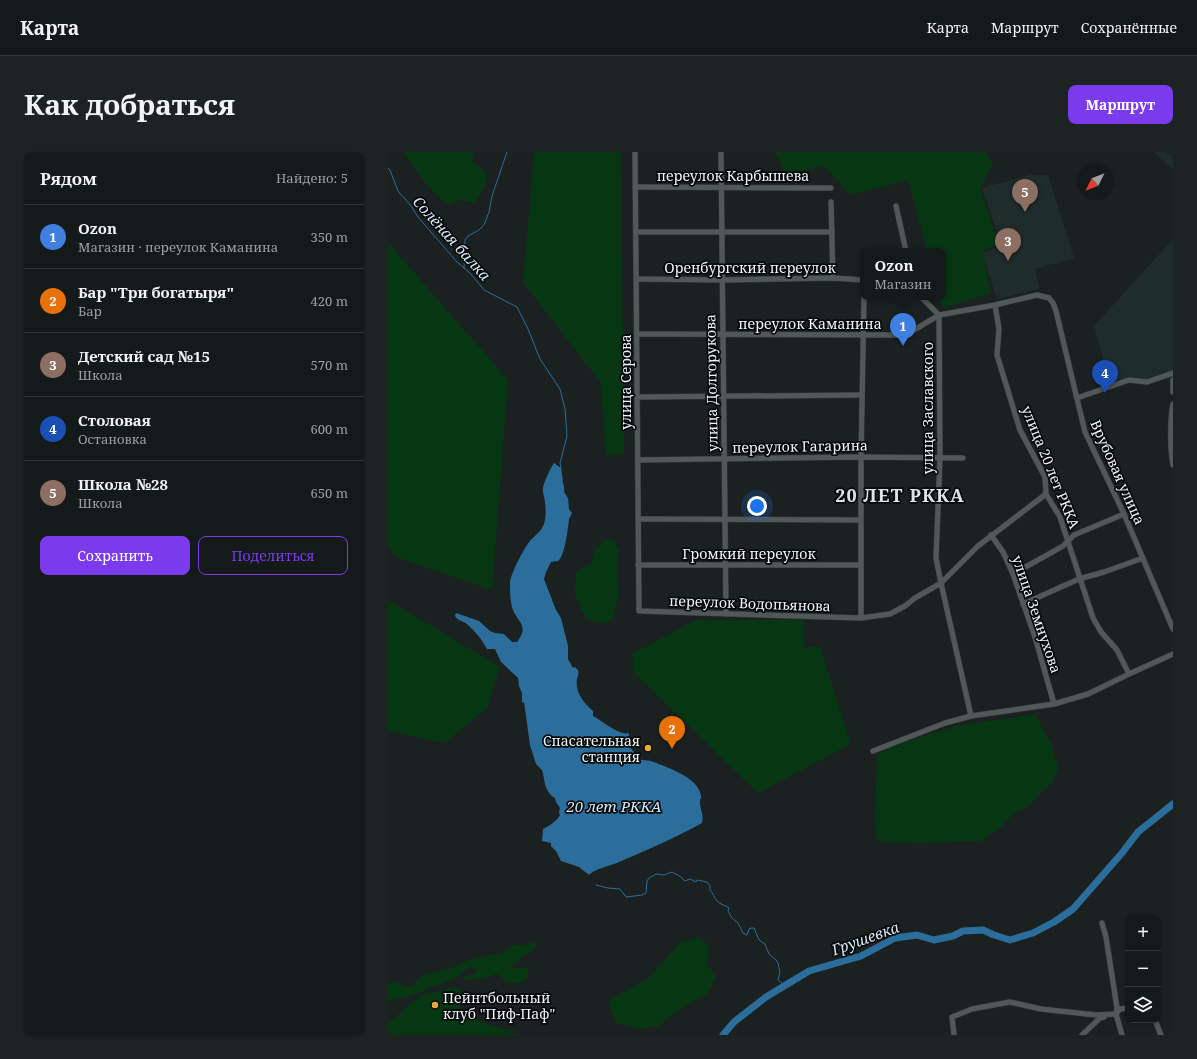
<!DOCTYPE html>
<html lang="ru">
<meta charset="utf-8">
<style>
body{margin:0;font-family:"Noto Serif",serif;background:#1d2222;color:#f1f3f6}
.controls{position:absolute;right:12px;bottom:12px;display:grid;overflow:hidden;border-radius:8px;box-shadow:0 1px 3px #0004}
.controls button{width:36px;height:36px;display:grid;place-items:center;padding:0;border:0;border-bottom:1px solid #333838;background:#141919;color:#f1f3f6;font:20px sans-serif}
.compass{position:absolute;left:689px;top:12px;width:36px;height:36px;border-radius:50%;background:#141919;box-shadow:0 1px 3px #0004;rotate:227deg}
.you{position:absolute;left:369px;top:354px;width:14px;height:14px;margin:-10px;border:3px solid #fff;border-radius:50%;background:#1a73e8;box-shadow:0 0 0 6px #1a73e833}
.badge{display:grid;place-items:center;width:26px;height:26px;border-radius:50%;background:#7c3aed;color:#fff;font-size:13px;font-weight:700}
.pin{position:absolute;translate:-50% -33px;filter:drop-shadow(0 1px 2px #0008)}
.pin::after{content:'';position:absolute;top:21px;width:14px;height:12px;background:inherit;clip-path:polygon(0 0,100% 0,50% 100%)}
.popup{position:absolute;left:472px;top:96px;width:86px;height:52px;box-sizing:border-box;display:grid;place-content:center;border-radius:8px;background:#141919;filter:drop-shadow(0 1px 3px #0005);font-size:13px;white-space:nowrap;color:#9da0a2}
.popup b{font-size:15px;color:#f1f3f6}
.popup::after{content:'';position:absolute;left:50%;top:100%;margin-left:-8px;border:8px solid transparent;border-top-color:#141919}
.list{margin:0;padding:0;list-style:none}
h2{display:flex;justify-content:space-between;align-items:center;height:52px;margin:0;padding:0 16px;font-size:17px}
h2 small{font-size:13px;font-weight:400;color:#9da0a2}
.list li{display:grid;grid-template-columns:26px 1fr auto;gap:12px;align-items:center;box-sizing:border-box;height:64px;padding:0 16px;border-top:1px solid #333838}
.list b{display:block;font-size:15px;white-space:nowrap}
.list p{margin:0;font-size:13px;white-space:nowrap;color:#9da0a2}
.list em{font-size:13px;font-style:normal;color:#9da0a2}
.actions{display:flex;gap:8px;padding:12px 16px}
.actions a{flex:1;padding:9px 0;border:1px solid #7c3aed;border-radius:8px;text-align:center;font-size:14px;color:#7c3aed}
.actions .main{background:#7c3aed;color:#fff}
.icon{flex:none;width:22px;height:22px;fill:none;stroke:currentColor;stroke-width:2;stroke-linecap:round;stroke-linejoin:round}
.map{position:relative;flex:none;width:785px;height:883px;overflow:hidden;border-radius:8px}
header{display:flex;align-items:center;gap:24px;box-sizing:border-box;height:56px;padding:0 20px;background:#141919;border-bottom:1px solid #333838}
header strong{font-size:19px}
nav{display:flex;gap:22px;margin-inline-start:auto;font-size:14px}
.intro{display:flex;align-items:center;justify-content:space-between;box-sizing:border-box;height:96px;padding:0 24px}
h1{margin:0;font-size:28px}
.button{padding:10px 18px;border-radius:8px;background:#7c3aed;color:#fff;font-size:14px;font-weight:700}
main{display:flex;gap:24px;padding:0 24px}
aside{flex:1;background:#141919;border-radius:8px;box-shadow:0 1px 3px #0004}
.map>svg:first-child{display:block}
.built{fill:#1e2c2c}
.green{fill:#073712}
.water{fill:#2b6d9b}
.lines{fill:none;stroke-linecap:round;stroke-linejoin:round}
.stream{stroke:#2b6d9b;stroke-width:1}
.river{stroke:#2b6d9b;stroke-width:7}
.minor-casing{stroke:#393d3d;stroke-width:6}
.minor{stroke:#515858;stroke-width:5}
.poi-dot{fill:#eda83b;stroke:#070a0a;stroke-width:1.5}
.labels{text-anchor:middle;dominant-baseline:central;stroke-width:3.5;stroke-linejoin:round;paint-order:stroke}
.street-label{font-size:14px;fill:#eff3f3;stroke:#070a0a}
.poi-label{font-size:14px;fill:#eff3f3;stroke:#070a0a;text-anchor:end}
.water-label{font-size:15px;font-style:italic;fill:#d6e7f4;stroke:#070a0a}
.district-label{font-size:18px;font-weight:bold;letter-spacing:1px;fill:#dce4e4;stroke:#070a0a}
</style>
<header>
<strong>Карта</strong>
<nav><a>Карта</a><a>Маршрут</a><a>Сохранённые</a></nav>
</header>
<div class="intro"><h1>Как добраться</h1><a class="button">Маршрут</a></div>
<main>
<aside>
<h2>Рядом<small>Найдено: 5</small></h2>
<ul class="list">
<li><span class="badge" style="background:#3f7fe0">1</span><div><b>Ozon</b><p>Магазин · переулок Каманина</p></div><em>350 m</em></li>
<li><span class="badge" style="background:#e8710a">2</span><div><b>Бар &quot;Три богатыря&quot;</b><p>Бар</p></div><em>420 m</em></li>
<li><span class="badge" style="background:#8d6e63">3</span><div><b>Детский сад №15</b><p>Школа</p></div><em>570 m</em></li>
<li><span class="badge" style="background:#1a4fb4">4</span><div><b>Столовая</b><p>Остановка</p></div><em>600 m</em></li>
<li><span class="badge" style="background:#8d6e63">5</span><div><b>Школа №28</b><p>Школа</p></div><em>650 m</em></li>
</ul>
<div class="actions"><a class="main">Сохранить</a><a>Поделиться</a></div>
</aside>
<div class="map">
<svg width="785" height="883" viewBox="0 0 785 883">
<rect width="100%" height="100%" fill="#1b2121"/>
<!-- built -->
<g class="built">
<polygon points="766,0 785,0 785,18"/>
<polygon points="641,23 660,23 686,106 647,117 652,137 609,147 594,101 614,94 594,36"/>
<polygon points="785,87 785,226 722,230 706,174"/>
</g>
<!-- green -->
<g class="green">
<polygon points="15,0 86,0 83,8 98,20 97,33 87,51 73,48 59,53 41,36"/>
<polygon points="151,0 233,0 236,302 218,304 213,231 135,130 146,2"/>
<polygon points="388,0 598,0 605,12 592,36 611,92 594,99 603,141 555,156 552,145 555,145 555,99 539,99 520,28 463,43 436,14 397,22"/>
<polygon points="0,91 120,228 104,438 8,405 0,394"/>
<polygon points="217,387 226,388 231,398 229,418 231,442 224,469 212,471 198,467 187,443 188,420 204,411 205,401"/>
<polygon points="0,448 112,515 99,556 56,591 0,579"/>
<polygon points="308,468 415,468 416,495 432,495 463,592 370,641 246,521 244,502"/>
<polygon points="648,562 654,576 664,593 670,617 666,628 638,656 625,662 614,674 593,689 536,691 497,690 488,687 487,666 489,603 498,597 514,591 568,574"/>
<polygon points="311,785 320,793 321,801 318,812 328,824 321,840 293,857 270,874 250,877 228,871 220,849 260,826 293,790"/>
<path d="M143,791H148C148,800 141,800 134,804L132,808L123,814L125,816H139C145,832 129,832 118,831L113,824L108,822L97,826L76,828L75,825L88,821V818L85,816H79L68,826L19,845L5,847L0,851V831C11,828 16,836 25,834L28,829L35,823L70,814L76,810L84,807L114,801L126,793H136Z"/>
<polygon points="67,835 73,839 72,862 133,883 0,883 0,871 32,844"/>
</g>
<!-- water -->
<path class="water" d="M166,311L173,316L176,340L180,346L181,357L184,361L181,367C180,376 177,404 170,409C169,409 164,410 163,410L158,420L156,427L168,458L173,466L180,494V507L185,516L187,515L190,518C191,522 190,524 189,527C187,541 196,551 205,559V564C215,569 231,584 241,581V585L239,591L252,608C262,608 266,610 276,614C288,619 311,628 313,644C314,649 312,644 312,650C312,658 316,662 314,671C287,686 259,698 231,710C222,714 206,717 201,723L191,715L173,709L168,699L163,694V691L154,689L155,677C161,674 168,670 172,663L171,660L172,656L168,650L167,646C156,640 157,628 154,618L148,612L142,593L136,550L134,551V541L131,534L130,526L113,510L107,497H99C94,488 88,480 80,473C76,469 70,469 67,464L68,461L71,462L91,469L102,479L107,481L116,482L124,490H129C141,474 131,472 125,458C122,451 122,438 122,430C123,421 136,396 142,389C147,383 153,380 156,372C158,366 158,357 157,351C157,346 154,340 155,336C155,332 164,313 166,311Z"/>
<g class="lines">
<!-- stream -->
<g class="stream">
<polyline points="0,16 2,18 10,39 23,54 30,65 69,110 82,121 96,138 129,155 140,177 152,207 172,237 177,257 179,284 172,311 173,317"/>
<polyline points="76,116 77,88 80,84 91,78 96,73 101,60 104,44 119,0"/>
<polyline points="173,320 174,327"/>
<polyline points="175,332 176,341"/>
<path d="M208,733L220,736L232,737L238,745L254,743L258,741L259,729L261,726L268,722L276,723L284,720L293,725L297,729L302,727L308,730L309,728L319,730L322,734V738C325,741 326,746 329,749C333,753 337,753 341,756L340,759L344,766L350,771L355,781L359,783L361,777L363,776H366L371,788L377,792L381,802L388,808L390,811L392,820L390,828L397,833"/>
</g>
<!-- river -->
<polyline class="river" points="335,883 346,870 378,845 421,819 473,804 507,786 529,783 546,788 565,784 575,779 595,778 606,783 622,788 645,781 666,770 685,757 734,701 750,680 785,652"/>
<!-- minor casing -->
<g class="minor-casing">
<g id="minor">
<polyline points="247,0 251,459 473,466 502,462 517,454 527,446 553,431 590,394 658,342"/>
<polyline points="333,0 338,462"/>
<polyline points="247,35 443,36"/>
<polyline points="443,50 445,126"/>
<polyline points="508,54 518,99"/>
<polyline points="248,80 444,80"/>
<polyline points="248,127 334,128 445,126 475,128"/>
<polyline points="533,145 551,163 552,306 548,406 553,431 583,564"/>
<polyline points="607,153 611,177 609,203 632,278 657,325 658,342 672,365 705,466 713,480 729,498 741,522"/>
<polyline points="249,182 507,183 517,182 526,178 551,163 607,153 649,143 661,146 665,151 668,159 697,280 736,362 785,477"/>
<polyline points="785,228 785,240"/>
<polyline points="249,245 474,243"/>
<polyline points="689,246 741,228 759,230 785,221"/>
<path d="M785,252C782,269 782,296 785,313"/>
<polyline points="250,308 473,305 575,306"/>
<polyline points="250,367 473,368"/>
<polyline points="603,383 615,400 625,422 647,485 666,552"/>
<polyline points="250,413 473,413"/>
<polyline points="625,422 675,394 686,383 736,362"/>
<polyline points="635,452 691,427 716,420 755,406"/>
<polyline points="473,466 473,305 476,145"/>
<polyline points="485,599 557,571 583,564 666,552 700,542 741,522 785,502"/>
<polyline points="714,771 718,785 729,856 728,862 734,883"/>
<polyline points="767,868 773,883"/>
<polyline points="566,883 564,865 584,857 622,850 653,857 708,863 728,862 732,857 740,856"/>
<polyline points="694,883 712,866 716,865"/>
</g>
</g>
<!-- minor -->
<use href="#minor" class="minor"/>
</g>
<!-- markers -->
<g class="poi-dot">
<circle cx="260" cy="596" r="4"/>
<circle cx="47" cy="853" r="4"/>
</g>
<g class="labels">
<!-- street labels -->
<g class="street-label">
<text x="345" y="23">переулок Карбышева</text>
<text x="362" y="115">Оренбургский переулок</text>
<text x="422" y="171">переулок Каманина</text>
<text transform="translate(237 230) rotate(-90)">улица Серова</text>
<text transform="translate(323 231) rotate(-91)">улица Долгорукова</text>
<text transform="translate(539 256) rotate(-90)">улица Заславского</text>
<text transform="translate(412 294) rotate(-1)">переулок Гагарина</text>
<text transform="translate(663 315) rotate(68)">улица 20 лет РККА</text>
<text transform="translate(730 320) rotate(66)">Врубовая улица</text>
<text x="361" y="401">Громкий переулок</text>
<text transform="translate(362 451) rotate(2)">переулок Водопьянова</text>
<text transform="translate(649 462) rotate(71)">улица Земнухова</text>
</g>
<!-- poi labels -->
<g class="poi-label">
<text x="252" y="588">Спасательная<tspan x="252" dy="16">станция</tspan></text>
<text x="55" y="845" text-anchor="start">Пейнтбольный<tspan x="55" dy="16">клуб "Пиф-Паф"</tspan></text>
</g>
<!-- water labels -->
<g class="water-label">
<text transform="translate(64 86) rotate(48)">Солёная балка</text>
<text x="226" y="654">20 лет РККА</text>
<text transform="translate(477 786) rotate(-20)">Грушевка</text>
</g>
<!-- district labels -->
<g class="district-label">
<text x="512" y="343">20 ЛЕТ РККА</text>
</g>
</g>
</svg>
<div class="controls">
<button>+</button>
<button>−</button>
<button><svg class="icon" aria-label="layers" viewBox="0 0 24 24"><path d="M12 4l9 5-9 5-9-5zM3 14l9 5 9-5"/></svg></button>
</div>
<svg class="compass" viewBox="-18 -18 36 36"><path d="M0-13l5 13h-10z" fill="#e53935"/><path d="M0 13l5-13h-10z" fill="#9da0a2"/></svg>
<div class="you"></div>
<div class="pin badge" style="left:515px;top:194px;background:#3f7fe0">1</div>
<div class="popup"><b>Ozon</b>Магазин</div>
<div class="pin badge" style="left:284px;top:597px;background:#e8710a">2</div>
<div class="pin badge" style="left:620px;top:109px;background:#8d6e63">3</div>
<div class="pin badge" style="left:717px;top:241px;background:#1a4fb4">4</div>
<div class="pin badge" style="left:637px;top:60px;background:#8d6e63">5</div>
</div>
</main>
